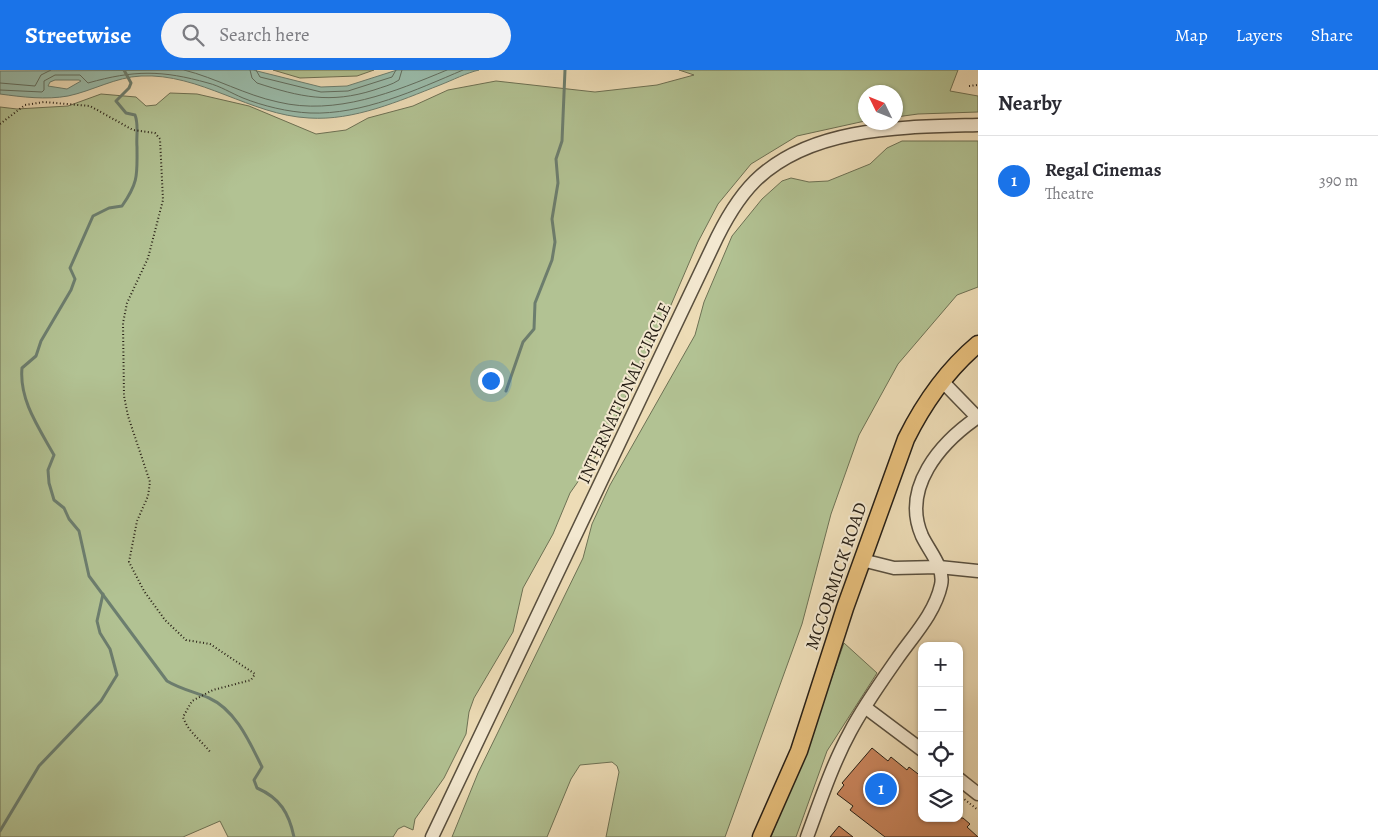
<!DOCTYPE html>
<meta charset="utf-8">
<style>
body{margin:0;font-family:Alegreya,serif;background:#f2f2f3;color:#2b2b33}
.controls{position:absolute;right:15px;bottom:15px;display:grid;overflow:hidden;border-radius:10px;box-shadow:0 1px 4px #0004}
.controls button{width:45px;height:45px;display:grid;place-items:center;padding:0;border:0;border-bottom:1px solid #e1e1e2;background:#fff;color:#2b2b33;font:25px sans-serif}
.compass{position:absolute;left:858px;top:15px;width:45px;height:45px;border-radius:50%;background:#fff;box-shadow:0 1px 4px #0004;rotate:313deg}
.you{position:absolute;left:490px;top:310px;width:18px;height:18px;margin:-12px;border:4px solid #fff;border-radius:50%;background:#1a73e8;box-shadow:0 0 0 8px #1a73e833}
.badge{display:grid;place-items:center;width:32px;height:32px;border-radius:50%;background:#1a73e8;color:#fff;font-size:16px;font-weight:700}
.pin{position:absolute;translate:-50% -50%;border:2px solid #fff;box-shadow:0 1px 5px #0006}
.list{margin:0;padding:0;list-style:none}
h2{display:flex;justify-content:space-between;align-items:center;height:65px;margin:0;padding:0 20px;font-size:21px}
h2 small{font-size:16px;font-weight:400;color:#7c7c81}
.list li{display:grid;grid-template-columns:32px 1fr auto;gap:15px;align-items:center;box-sizing:border-box;height:90px;padding:0 20px;border-top:1px solid #e1e1e2}
.list b{display:block;font-size:19px;white-space:nowrap}
.list p{margin:0;font-size:16px;white-space:nowrap;color:#7c7c81}
.list em{font-size:16px;font-style:normal;color:#7c7c81}
.icon{flex:none;width:28px;height:28px;fill:none;stroke:currentColor;stroke-width:2;stroke-linecap:round;stroke-linejoin:round}
.map{position:relative;flex:none;width:978px;height:767px;overflow:hidden}
header{display:flex;align-items:center;gap:30px;box-sizing:border-box;height:70px;padding:0 25px;background:#1a73e8;color:#fff}
header strong{font-size:24px}
nav{display:flex;gap:28px;margin-inline-start:auto;font-size:18px}
.search{width:350px;height:45px;background:#f2f2f3;display:flex;align-items:center;gap:12px;box-sizing:border-box;padding:0 18px;border-radius:28px;color:#7c7c81;font-size:19px}
main{display:flex}
aside{flex:1;background:#fff}
.map>svg:first-child{display:block}
.green{fill:#b2c293;stroke:#6d7154}
.water{fill:#9abcab;stroke:#6c7e6f;fill-rule:evenodd}
.lines{fill:none;stroke-linecap:round;stroke-linejoin:round}
.shore{stroke:#616e60;stroke-width:1}
.stream{stroke:#6c7e6f;stroke-width:3}
.building{fill:#c9855d;stroke:#282016}
.minor-casing{stroke:#594f3e;stroke-width:15}
.major-casing{stroke:#282016;stroke-width:19}
.path{stroke:#282016;stroke-width:2;stroke-dasharray:1 2.5;stroke-linecap:butt}
.minor{stroke:#f3e8d0;stroke-width:12}
.major{stroke:#e6be7b;stroke-width:16}
.labels{text-anchor:middle;dominant-baseline:central;stroke-width:4;stroke-linejoin:round;paint-order:stroke}
.street-label{font-size:18px;fill:#282016;stroke:#f3e8d0}
</style>
<header>
<strong>Streetwise</strong>
<div class="search"><svg class="icon" aria-label="search" viewBox="0 0 24 24"><circle cx="10" cy="10" r="6"/><path d="M15 15l6 6"/></svg>Search here</div>
<nav><a>Map</a><a>Layers</a><a>Share</a></nav>
</header>
<main>
<div class="map">
<svg width="978" height="767" viewBox="0 0 978 767">
<rect width="100%" height="100%" fill="#eddcb6"/>
<filter id="stains"><feTurbulence type="fractalNoise" baseFrequency=".004" numOctaves="4"/><feColorMatrix values="0 0 0 0 .2 0 0 0 0 .09 0 0 0 0 .02 0 0 0 .5 -.17"/></filter>
<radialGradient id="worn" r=".72"><stop offset=".6" stop-color="#630" stop-opacity="0"/><stop offset="1" stop-color="#630" stop-opacity=".3"/></radialGradient>
<!-- green -->
<g class="green">
<polygon points="273,0 374,0 357,6 300,8"/>
<polygon points="679,0 958,0 950,21 978,26 978,42 918,44 896,47 896,22 866,22 865,51 797,66 751,94 718,134 698,172 668,242 598,383 570,423 553,464 523,518 513,562 474,628 469,642 466,664 444,708 415,749 413,760 404,756 398,759 393,767 228,767 220,751 183,767 0,767 0,37 17,39 68,36 101,24 136,27 146,36 156,35 170,23 197,24 249,36 316,64 346,60 368,48 413,36 448,20 496,11 595,22 657,15 694,5"/>
<polygon points="902,71 978,71 978,217 957,225 898,294 859,365 831,444 802,554 725,767 606,767 619,702 617,696 612,692 580,695 571,709 547,767 452,767 478,703 583,488 592,454 610,415 695,265 704,232 732,166 762,129 782,111 791,108 809,112 828,111 870,94 887,78"/>
<polygon points="844,573 877,603 827,681 796,767 771,767 816,652"/>
</g>
<!-- water -->
<path class="water" d="M253,0L321,17L347,16L397,0H479C466,3 453,10 440,15C399,31 354,51 309,48C250,45 200,3 141,6C116,7 92,21 68,26C46,30 22,27 0,24V1ZM55,10H79L81,11L67,19L48,16L50,12Z"/>
<g class="lines">
<!-- shore -->
<g class="shore">
<path d="M184,0C216,8 245,25 278,32C336,46 394,22 447,0"/>
<path d="M250,0L252,8L257,13C300,27 330,34 374,20C382,17 392,15 399,10L402,0"/>
<polyline points="256,0 260,7 321,22 348,21 392,7 396,0"/>
<polyline points="0,13 35,16 41,5 51,0"/>
<path d="M0,20L42,22L44,20V11L55,5H80L88,13C134,0 162,0 208,13C220,16 231,23 243,28C263,36 288,42 310,43C362,45 416,20 463,0"/>
</g>
<!-- stream -->
<g class="stream">
<path d="M124,0L131,13L129,18L116,31L126,43L135,45C139,55 136,66 137,77C137,104 139,112 122,136L109,138L93,146L70,198L75,209L71,220L41,271L36,286L22,298C19,330 39,358 54,385L48,400L49,413L54,430L64,438L69,449L79,461L89,506L167,611C180,619 195,622 209,628C236,640 250,673 262,697L254,710L257,718C280,728 289,743 294,767"/>
<polyline points="506,321 523,272 534,259 535,233 552,190 555,172 552,149 558,113 556,89 562,71 565,0"/>
<polyline points="0,761 39,696 101,631 117,605 110,579 100,563 97,551 103,524"/>
</g>
</g>
<!-- building -->
<g class="building">
<polygon points="872,678 888,691 891,687 907,700 909,697 922,707 922,748 963,748 970,754 967,757 978,767 885,767 850,740 853,736 837,724 844,715 842,713"/>
<polygon points="839,756 853,767 830,767"/>
</g>
<g class="lines">
<!-- minor casing -->
<g class="minor-casing">
<g id="minor">
<polyline points="942,311 977,347"/>
<polyline points="862,490 894,498 939,497 978,501"/>
<polyline points="866,638 922,680"/>
<polyline points="959,709 978,724"/>
<path d="M432,767L712,178C723,154 736,130 755,111C811,56 904,57 978,55"/>
<path d="M807,767C820,732 832,695 850,662C863,637 881,612 897,589C913,566 935,543 941,515C945,498 929,481 922,466C901,418 940,373 978,347"/>
</g>
</g>
<!-- major casing -->
<g class="major-casing">
<path id="major" d="M761,767L799,681L845,538L906,369C924,333 947,300 978,274"/>
</g>
<!-- path -->
<g class="path">
<polyline points="969,16 978,15"/>
<path d="M0,54L25,35L44,32L90,36L133,60L155,63L160,69L163,130L148,188L127,233L123,253L124,326L128,346L150,412L148,426L137,451L129,492L144,521L165,550L186,570L210,574L255,604L251,610L213,620L192,631L183,647C188,662 202,671 211,683"/>
<polyline points="959,725 978,740"/>
</g>
<!-- minor -->
<use href="#minor" class="minor"/>
<!-- major -->
<use href="#major" class="major"/>
</g>
<g class="labels">
<!-- street labels -->
<g class="street-label">
<text transform="translate(624 323) rotate(-65)">INTERNATIONAL CIRCLE</text>
<text transform="translate(836 506) rotate(-71)">MCCORMICK ROAD</text>
</g>
</g>
<rect width="100%" height="100%" filter="url(#stains)"/>
<rect width="100%" height="100%" fill="url(#worn)"/>
</svg>
<div class="controls">
<button>+</button>
<button>−</button>
<button><svg class="icon" aria-label="locate" viewBox="0 0 24 24"><circle cx="12" cy="12" r="6"/><path d="M12 2v4M12 18v4M2 12h4M18 12h4"/></svg></button>
<button><svg class="icon" aria-label="layers" viewBox="0 0 24 24"><path d="M12 4l9 5-9 5-9-5zM3 14l9 5 9-5"/></svg></button>
</div>
<svg class="compass" viewBox="-18 -18 36 36"><path d="M0-13l5 13h-10z" fill="#e53935"/><path d="M0 13l5-13h-10z" fill="#7c7c81"/></svg>
<div class="you"></div>
<div class="pin badge" style="left:881px;top:719px">1</div>
</div>
<aside>
<h2>Nearby<small></small></h2>
<ul class="list">
<li><span class="badge">1</span><div><b>Regal Cinemas</b><p>Theatre</p></div><em>390 m</em></li>
</ul>
</aside>
</main>
